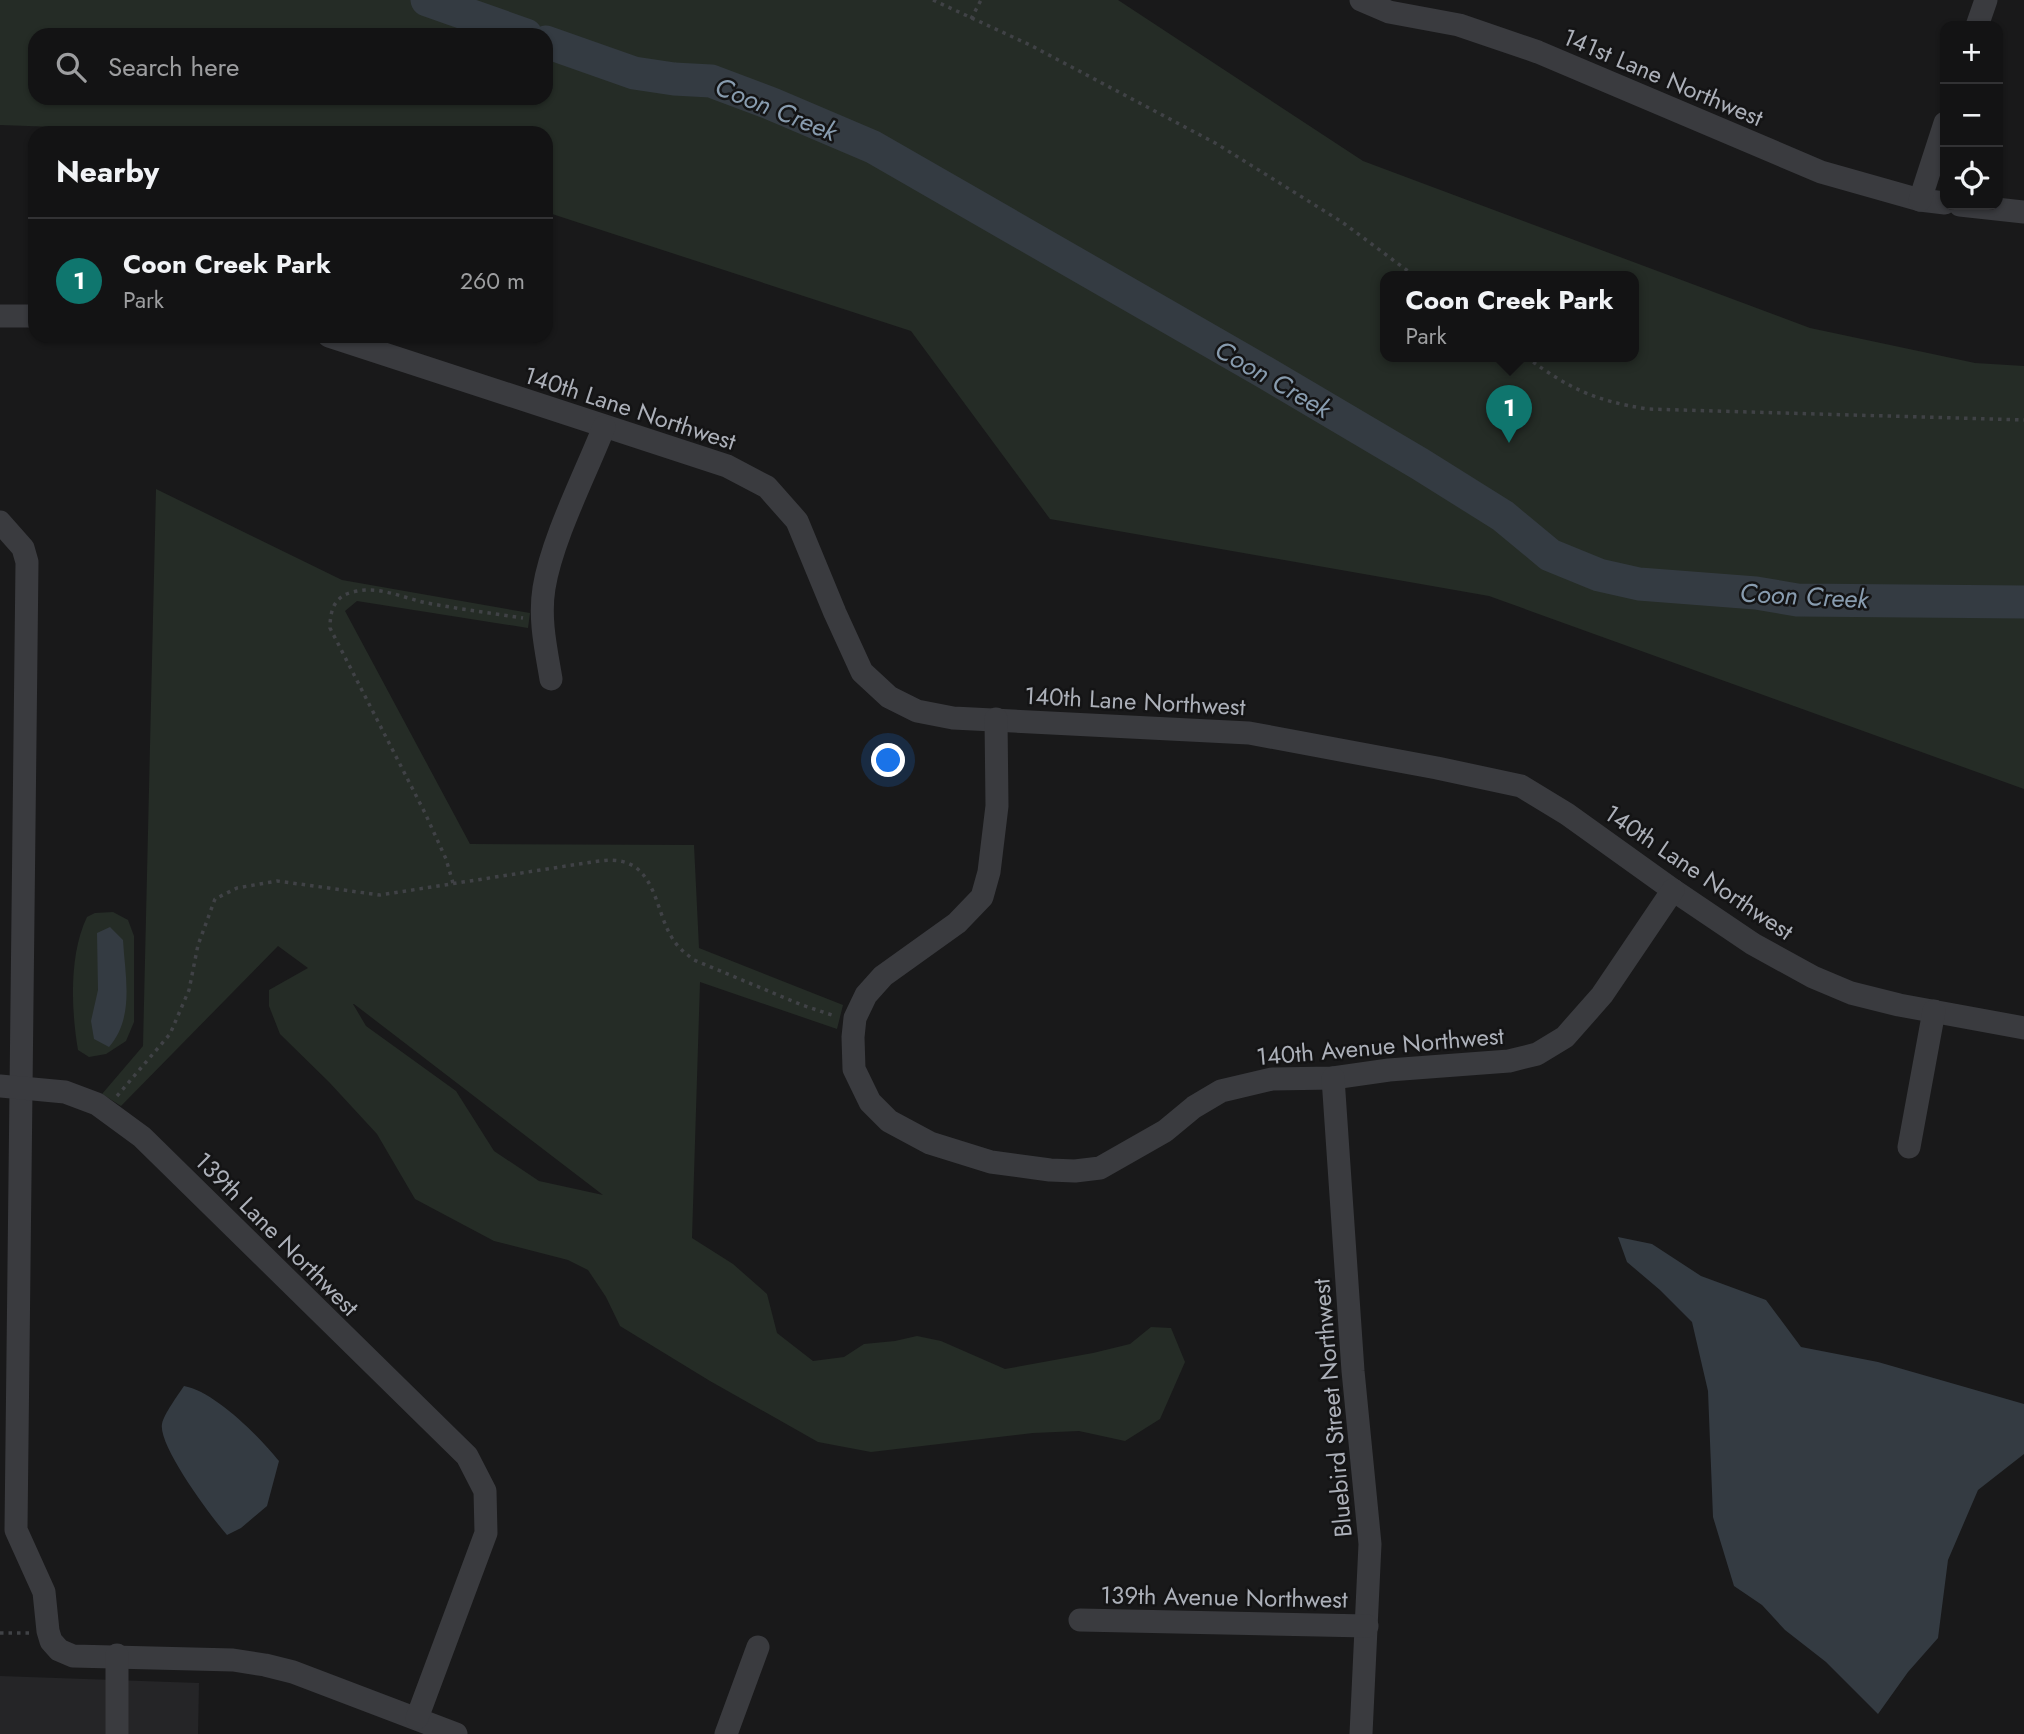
<!DOCTYPE html>
<meta charset="utf-8">
<style>
body{margin:0;font-family:Jost,sans-serif;background:#1c1c1d;color:#f1f3f6}
.controls{position:absolute;right:21px;top:21px;display:grid;overflow:hidden;border-radius:14px;box-shadow:0 2px 5px #0004}
.controls button{width:63px;height:63px;display:grid;place-items:center;padding:0;border:0;border-bottom:2px solid #323234;background:#131314;color:#f1f3f6;font:35px sans-serif}
.you{position:absolute;left:889px;top:761px;width:24px;height:24px;margin:-18px;border:5px solid #fff;border-radius:50%;background:#1a73e8;box-shadow:0 0 0 10px #1a73e833}
.badge{display:grid;place-items:center;width:46px;height:46px;border-radius:50%;background:#0f766e;color:#fff;font-size:23px;font-weight:700}
.pin{position:absolute;translate:-50% -58px;filter:drop-shadow(0 2px 4px #0008)}
.pin::after{content:'';position:absolute;top:37px;width:24px;height:21px;background:inherit;clip-path:polygon(0 0,100% 0,50% 100%)}
.popup{position:absolute;left:1380px;top:271px;width:259px;height:91px;box-sizing:border-box;display:grid;place-content:center;border-radius:14px;background:#131314;filter:drop-shadow(0 2px 5px #0005);font-size:23px;white-space:nowrap;color:#9d9ea0}
.popup b{font-size:26px;color:#f1f3f6}
.popup::after{content:'';position:absolute;left:50%;top:100%;margin-left:-14px;border:14px solid transparent;border-top-color:#131314}
.list{margin:0;padding:0;list-style:none}
h2{display:flex;justify-content:space-between;align-items:center;height:91px;margin:0;padding:0 28px;font-size:30px}
h2 small{font-size:23px;font-weight:400;color:#9d9ea0}
.list li{display:grid;grid-template-columns:46px 1fr auto;gap:21px;align-items:center;box-sizing:border-box;height:126px;padding:0 28px;border-top:2px solid #323234}
.list b{display:block;font-size:26px;white-space:nowrap}
.list p{margin:0;font-size:23px;white-space:nowrap;color:#9d9ea0}
.list em{font-size:23px;font-style:normal;color:#9d9ea0}
.icon{flex:none;width:38px;height:38px;fill:none;stroke:currentColor;stroke-width:2;stroke-linecap:round;stroke-linejoin:round}
.map{position:relative;flex:none;width:2024px;height:1734px;overflow:hidden}
.search{position:absolute;background:#131314;box-shadow:0 2px 5px #0004;left:28px;top:28px;width:525px;height:77px;display:flex;align-items:center;gap:18px;box-sizing:border-box;padding:0 24px;border-radius:21px;color:#9d9ea0;font-size:26px}
.panel{position:absolute;background:#131314;box-shadow:0 2px 5px #0004;left:28px;top:126px;width:525px;height:217px;border-radius:21px}
.map>svg:first-child{display:block}
.built{fill:#252527}
.green{fill:#252c26;fill-rule:evenodd}
.water{fill:#343b42}
.lines{fill:none;stroke-linecap:round;stroke-linejoin:round}
.river{stroke:#343b42;stroke-width:33}
.path{stroke:#404246;stroke-width:3.5;stroke-dasharray:3.5 5;stroke-linecap:butt}
.minor{stroke:#3a3b3f;stroke-width:23}
.labels{text-anchor:middle;dominant-baseline:central;stroke-width:5;stroke-linejoin:round;paint-order:stroke}
.street-label{font-size:24px;fill:#acb0b9;stroke:#141415}
.water-label{font-size:26px;font-style:italic;fill:#889caf;stroke:#141415}
</style>
<div class="map">
<svg width="2024" height="1734" viewBox="0 0 2024 1734">
<rect width="100%" height="100%" fill="#19191a"/>
<!-- built -->
<polygon class="built" points="0,1676 199,1683 198,1734 0,1734"/>
<!-- green -->
<g class="green">
<path d="M0,0H1118L1363,161L1810,328L1975,363L2024,366V789L1489,596L1050,519L911,331L546,212V133H226L0,125ZM546,35V98H35V35ZM1385,277H1633V357H1385Z"/>
<path d="M156,489L342,580L530,613L528,628L357,601L345,611L470,844L694,845L699,948L843,1005L837,1029L700,982L692,1238L733,1264L767,1294L777,1333L813,1361L844,1357L864,1344L895,1341L917,1336L941,1341L1005,1369L1093,1353L1130,1344L1151,1327L1171,1328L1185,1362L1160,1419L1125,1441L1079,1431L1033,1433L871,1452L818,1442L710,1381L620,1326L606,1297L588,1270L568,1260L494,1241L415,1199L377,1134L329,1082L280,1034L269,1006V990L308,968L278,946L121,1106L102,1094L143,1046ZM353,1004H354L603,1195L539,1181L494,1151L456,1091L366,1026Z"/>
<path d="M113,912L128,920L134,936V1022L126,1041L106,1054L89,1057L78,1050C71,1009 69,954 87,917L95,913Z"/>
</g>
<!-- water -->
<g class="water">
<path d="M110,927L123,940C125,976 135,1017 109,1047L94,1039L91,1021L98,990L97,933Z"/>
<polygon points="1618,1237 1652,1244 1701,1276 1766,1300 1801,1347 1878,1362 2024,1404 2024,1454 1978,1490 1948,1560 1938,1638 1908,1672 1878,1714 1826,1662 1785,1630 1762,1605 1734,1586 1713,1517 1708,1391 1692,1322 1660,1290 1627,1262"/>
<path d="M184,1386C214,1391 260,1437 279,1461L267,1506L241,1528L227,1535C212,1518 158,1446 162,1424C164,1414 178,1395 184,1386Z"/>
</g>
<g class="lines">
<!-- river -->
<g class="river">
<polyline points="427,0 526,35"/>
<polyline points="546,42 634,73 674,79 711,81 772,104 873,147 1266,373 1420,464 1503,516 1550,555 1599,575 1639,584 1756,593 1797,600 2024,602"/>
</g>
<!-- path -->
<g class="path">
<polyline points="933,0 1030,45 1217,144 1342,222 1416,277"/>
<polyline points="971,19 981,0"/>
<path d="M1526,357C1570,389 1593,400 1647,409L2024,420"/>
<path d="M453,883L446,859L425,813L330,628C330,611 334,596 353,592C378,585 403,598 427,603C459,609 491,613 523,618"/>
<path d="M117,1096L170,1034L189,990L198,945L215,899L237,888L277,881L380,895L592,862C600,861 611,859 620,861C655,867 656,911 671,936C677,947 685,953 694,960L802,1005L835,1016"/>
<polyline points="0,1633 29,1633"/>
</g>
<!-- minor -->
<g class="minor">
<polyline points="1361,0 1389,12 1459,25 1538,52 1821,172 1920,200 1945,203"/>
<polyline points="1977,26 1986,0"/>
<polyline points="1920,200 1945,123"/>
<polyline points="1960,205 2024,212"/>
<polyline points="0,316 35,316"/>
<polyline points="329,336 727,466 767,487 797,521 835,613 862,672 889,697 917,711 953,718 1249,733 1437,768 1521,786 1567,814 1673,890 1753,944 1813,977 1851,993 1899,1005 2024,1028"/>
<polyline points="0,522 23,548 27,562 16,1530 44,1592 48,1631 51,1641 59,1650 73,1656 233,1660 265,1665 293,1672 456,1734"/>
<path d="M551,679C546,649 539,619 544,588C552,539 585,475 604,427"/>
<polyline points="996,719 997,806 989,872 982,897 957,923 883,976 866,995 855,1018 853,1037 854,1069 870,1102 889,1121 930,1143 991,1162 1050,1170 1075,1171 1100,1168 1165,1131 1194,1107 1221,1091 1272,1079 1333,1078 1389,1070 1509,1061 1537,1054 1565,1037 1602,995 1673,890"/>
<polyline points="1333,1078 1353,1371 1370,1544 1361,1734"/>
<polyline points="0,1086 65,1092 97,1104 142,1137 467,1456 485,1491 486,1533 417,1718"/>
<polyline points="1909,1147 1934,1011"/>
<polyline points="1080,1620 1367,1626"/>
<polyline points="117,1655 117,1734"/>
<polyline points="726,1734 758,1647"/>
</g>
</g>
<g class="labels">
<!-- street labels -->
<g class="street-label">
<text transform="translate(1663 77) rotate(23)">141st Lane Northwest</text>
<text transform="translate(630 408) rotate(18)">140th Lane Northwest</text>
<text transform="translate(1135 701) rotate(3)">140th Lane Northwest</text>
<text transform="translate(1699 872) rotate(34)">140th Lane Northwest</text>
<text transform="translate(1380 1046) rotate(-5)">140th Avenue Northwest</text>
<text transform="translate(277 1234) rotate(45)">139th Lane Northwest</text>
<text transform="translate(1332 1408) rotate(-95)">Bluebird Street Northwest</text>
<text transform="translate(1224 1597) rotate(1)">139th Avenue Northwest</text>
</g>
<!-- water labels -->
<g class="water-label">
<text transform="translate(776 109) rotate(22)">Coon Creek</text>
<text transform="translate(1273 379) rotate(30)">Coon Creek</text>
<text transform="translate(1804 596) rotate(3)">Coon Creek</text>
</g>
</g>
</svg>
<div class="controls">
<button>+</button>
<button>−</button>
<button><svg class="icon" aria-label="locate" viewBox="0 0 24 24"><circle cx="12" cy="12" r="6"/><path d="M12 2v4M12 18v4M2 12h4M18 12h4"/></svg></button>
</div>
<div class="you"></div>
<div class="pin badge" style="left:1509px;top:443px">1</div>
<div class="popup"><b>Coon Creek Park</b>Park</div>
<div class="search"><svg class="icon" aria-label="search" viewBox="0 0 24 24"><circle cx="10" cy="10" r="6"/><path d="M15 15l6 6"/></svg>Search here</div>
<section class="panel">
<h2>Nearby<small></small></h2>
<ul class="list">
<li><span class="badge">1</span><div><b>Coon Creek Park</b><p>Park</p></div><em>260 m</em></li>
</ul>
</section>
</div>
